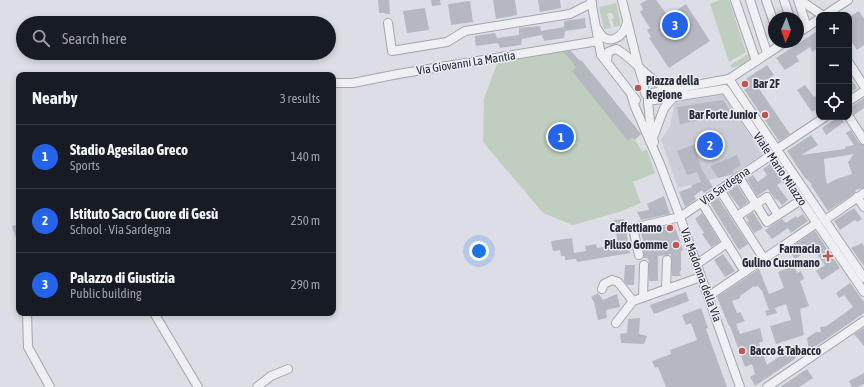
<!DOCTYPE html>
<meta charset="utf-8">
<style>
body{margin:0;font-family:"Asap Condensed",sans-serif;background:#20242c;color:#f1f3f6}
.controls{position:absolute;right:12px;top:12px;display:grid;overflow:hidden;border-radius:8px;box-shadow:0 2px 6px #0003}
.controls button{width:36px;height:36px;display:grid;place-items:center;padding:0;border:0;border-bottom:1px solid #363941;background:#171b24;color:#f1f3f6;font:20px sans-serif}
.compass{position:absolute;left:768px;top:12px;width:36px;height:36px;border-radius:50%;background:#171b24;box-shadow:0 2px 6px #0003;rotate:182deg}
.you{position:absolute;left:479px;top:251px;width:14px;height:14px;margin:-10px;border:3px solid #fff;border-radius:50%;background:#1a73e8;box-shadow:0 0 0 6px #1a73e833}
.badge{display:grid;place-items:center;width:26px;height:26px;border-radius:50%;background:#2563eb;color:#fff;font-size:13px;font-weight:700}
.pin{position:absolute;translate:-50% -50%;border:2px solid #fff;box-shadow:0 1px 4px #0006}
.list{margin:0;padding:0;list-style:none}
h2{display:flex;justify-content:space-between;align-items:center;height:52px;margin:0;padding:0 16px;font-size:17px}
h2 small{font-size:13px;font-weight:400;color:#9ea1a6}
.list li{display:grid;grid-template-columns:26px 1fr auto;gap:12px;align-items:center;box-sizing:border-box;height:64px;padding:0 16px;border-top:1px solid #363941}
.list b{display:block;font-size:15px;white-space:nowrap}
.list p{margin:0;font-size:13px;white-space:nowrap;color:#9ea1a6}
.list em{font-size:13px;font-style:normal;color:#9ea1a6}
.icon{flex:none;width:22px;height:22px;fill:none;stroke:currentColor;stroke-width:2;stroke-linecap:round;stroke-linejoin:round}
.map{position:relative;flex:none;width:864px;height:387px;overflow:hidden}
.search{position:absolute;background:#171b24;box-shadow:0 2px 6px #0003;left:16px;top:16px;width:320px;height:44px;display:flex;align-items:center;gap:10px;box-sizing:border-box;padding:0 14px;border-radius:22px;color:#9ea1a6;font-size:15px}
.panel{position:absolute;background:#171b24;box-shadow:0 2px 6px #0003;left:16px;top:72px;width:320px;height:244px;border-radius:8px}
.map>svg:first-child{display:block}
.built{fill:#cbcdd6}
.green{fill:#bfcebf}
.building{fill:#b5b7c1;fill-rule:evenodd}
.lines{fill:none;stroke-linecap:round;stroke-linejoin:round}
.minor-casing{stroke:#a3a5ae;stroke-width:10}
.minor{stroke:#efeff4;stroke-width:8}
.poi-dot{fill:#be554e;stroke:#ecedf3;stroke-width:1.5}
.labels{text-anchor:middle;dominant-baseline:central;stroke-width:3;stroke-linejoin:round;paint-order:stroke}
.street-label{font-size:12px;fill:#282b3a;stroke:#ecedf3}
.poi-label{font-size:12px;font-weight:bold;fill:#282b3a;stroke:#ecedf3;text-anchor:end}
</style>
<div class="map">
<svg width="864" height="387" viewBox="0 0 864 387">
<rect width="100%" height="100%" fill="#dddee5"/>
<!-- built -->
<polygon class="built" points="723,95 762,154 734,174 678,188 661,140 670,126 675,102"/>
<!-- green -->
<g class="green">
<polygon points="720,0 729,0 746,52 729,62 710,4"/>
<polygon points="616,3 621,26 614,27 612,19 614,18 612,13 607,13 611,28 604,29 599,7"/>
<polygon points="569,49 574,55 575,65 581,60 641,134 635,140 642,151 647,150 655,173 633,182 641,203 619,212 573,225 543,213 483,142 484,99 498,61"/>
<polygon points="750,53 751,59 742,65 732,68 730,65"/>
</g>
<!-- building -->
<g class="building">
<polygon points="378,0 389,0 390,14 385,14 385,13 379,13"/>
<polygon points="431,0 440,0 441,5 432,6"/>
<polygon points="493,0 515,0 517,15 496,19"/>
<polygon points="538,0 560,0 561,8 540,12"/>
<polygon points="647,0 656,0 668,16 686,4 710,41 669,68 649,38 651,37 647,30 650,28 640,12 643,9 640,4"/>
<polygon points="470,1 473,22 451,25 448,4"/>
<polygon points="425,8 429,30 407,33 403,11"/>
<polygon points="859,11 864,19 864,45 857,50 849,38 849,17"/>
<polygon points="585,18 586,28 565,31 564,38 544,41 542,35 522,39 521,45 500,48 498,43 476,46 475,41 475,36 495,33 497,38 519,35 519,28 540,26 541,31 564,27 564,21"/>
<polygon points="819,30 819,47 812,52 810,47 796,56 799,61 785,70 776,58"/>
<polygon points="571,51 580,61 581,60 641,134 635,139 632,137 628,141 572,71 576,67 564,52"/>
<polygon points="767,65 774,75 757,86 790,134 779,141 740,83"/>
<polygon points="849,76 857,88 849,94"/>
<polygon points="805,85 814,97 819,94 819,108 812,112 797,90"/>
<polygon points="864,98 864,108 854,115 849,108"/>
<polygon points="723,100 732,113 725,117 719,111 705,113 706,119 680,124 677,107"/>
<polygon points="838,117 841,117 844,122 826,135 822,128"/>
<path d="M851,130L859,143L864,145V188L855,190L856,192L852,195L828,211L811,185L812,184L805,178L787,151L811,135L818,145L801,155L845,149V147L854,145L846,133ZM854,154L848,162L852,174L837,179L827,184L825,174V170L824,159Z"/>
<polygon points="704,138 707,147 696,151 702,170 713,187 704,193 702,190 694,196 696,199 685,207 679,192 692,187 691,185 701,182 697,172 687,175 677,151 698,143 698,140"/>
<polygon points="737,155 741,165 732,171 734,174 733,174 718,178 710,166"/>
<polygon points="770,164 782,182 777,185 788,200 782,205 777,199 776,200 768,189 757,196 747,179 753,175 758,182 767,175 763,169"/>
<polygon points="737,185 748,202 740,208 728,192"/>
<polygon points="664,196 670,214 641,220 637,212 649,210 647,204"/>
<polygon points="718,198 748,244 739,250 710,203"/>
<polygon points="854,208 862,219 857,222 855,220 840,230 834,221"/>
<polygon points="753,212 763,228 754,233 747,222 749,221 746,217"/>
<polygon points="702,213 720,242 711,247 702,234 704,233 695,219"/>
<polygon points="803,214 808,221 791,233 788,228 772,239 765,230 782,219 786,223 796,216 797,218"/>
<polygon points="624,219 630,253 577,262 576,259 565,260 565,256 561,256 560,250 553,251 551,241 572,238 574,253 586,251 585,246 596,244 597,248 618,245 614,220"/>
<polygon points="19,224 19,244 18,244 12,226"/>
<polygon points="674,224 683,250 681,251 681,271 679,272 681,276 672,276 671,254 667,255 658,256 658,281 649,281 649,265 648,258 643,258 644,254 642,244 644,244 641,232"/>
<polygon points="815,231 840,268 822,280 816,271 825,265 812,248 795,259 788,249"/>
<polygon points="862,243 864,246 864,266 851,248"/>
<polygon points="723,254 735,271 725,277 714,260"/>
<polygon points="625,265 635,265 634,285 627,285 624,281"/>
<polygon points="794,266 797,273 801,271 804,279 800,281 809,306 800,309 804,335 776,344 770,326 791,320 786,304 775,308 777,313 767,316 765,311 769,310 762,291 758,286 755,287 754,286 740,296 740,298 732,301 737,313 740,312 745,321 736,324 740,334 760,328 763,341 759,343 767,365 790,349 796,358 755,386 750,377 755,374 752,364 745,367 730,326 729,326 717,297 759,269 769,294 784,288 778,272"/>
<polygon points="850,283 864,302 864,313 809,351 807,338 816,332 821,332 820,327 827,326 853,307 844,295 839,298 836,293"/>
<polygon points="686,292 689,301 654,314 650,305"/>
<polygon points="598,293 603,300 617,294 620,307 606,310 607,318 598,320 594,302 591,297"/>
<polygon points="701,308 708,328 706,329 727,387 666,387 658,367 655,368 652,361 671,354 670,350 697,340 691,323 686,325 682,315"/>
<polygon points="640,318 639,334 647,336 644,344 621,343 620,334 627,333 628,319"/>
<polygon points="864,328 864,346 854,334"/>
<polygon points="807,369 813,378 799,387 780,387"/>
<polygon points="864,373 864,384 858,387 852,387 849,381"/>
</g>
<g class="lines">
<!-- minor casing -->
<g class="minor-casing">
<g id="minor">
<polyline points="591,0 601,55 636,100"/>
<polyline points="622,0 638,65 643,81 645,93 649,98 648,102 651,130 654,142"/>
<polyline points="735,0 756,61"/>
<polyline points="750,0 767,53"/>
<polyline points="766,0 774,23"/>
<polyline points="784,0 790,18"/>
<polyline points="798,0 807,27"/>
<polyline points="800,0 822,15"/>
<polyline points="825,15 848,0"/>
<polyline points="388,23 392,51 447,42 465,31 570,14 592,3"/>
<path d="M598,30C606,47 624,39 627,22"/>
<polyline points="798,33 819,19"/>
<path d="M607,61L608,52L616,49C632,56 651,84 665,86C668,87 672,86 675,86"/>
<polyline points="849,63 864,86"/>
<polyline points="729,79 785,42"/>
<polyline points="333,83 353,83 398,74 598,41"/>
<polyline points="647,94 729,79 864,278"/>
<polyline points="632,97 635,107 660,164 680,217 740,387"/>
<polyline points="648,101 725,89 864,292"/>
<polyline points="849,101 864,91"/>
<polyline points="849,117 864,140"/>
<polyline points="654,135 664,108 674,97"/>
<polyline points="777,149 825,117"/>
<polyline points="739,177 767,222 778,215"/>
<polyline points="720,190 764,259"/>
<polyline points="857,197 864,207"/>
<polyline points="702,203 745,272"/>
<polyline points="737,216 767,197 778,215 801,200"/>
<polyline points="825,220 864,193"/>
<polyline points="639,255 633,228 680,217 771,155"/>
<polyline points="697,264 727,243"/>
<polyline points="602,289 604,284 612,280 618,282 633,301"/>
<polyline points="666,289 667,260"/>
<polyline points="709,296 817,223"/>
<polyline points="643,297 644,265"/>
<polyline points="27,313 28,347 50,387"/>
<polyline points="154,313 198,387"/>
<polyline points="616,323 633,301 701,277"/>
<polyline points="257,387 271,376 288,369"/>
<polyline points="767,387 864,321"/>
</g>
</g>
<!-- minor -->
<use href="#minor" class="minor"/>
</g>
<!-- markers -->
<g class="poi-dot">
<circle cx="745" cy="84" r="4"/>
<circle cx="638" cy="88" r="4"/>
<circle cx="765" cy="115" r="4"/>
<circle cx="670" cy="228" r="4"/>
<circle cx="676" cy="245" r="4"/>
<path d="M826 250h4v4h4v4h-4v4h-4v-4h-4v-4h4z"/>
<circle cx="742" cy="351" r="4"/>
</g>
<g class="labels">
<!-- street labels -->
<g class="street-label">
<text transform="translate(466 63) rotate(-9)">Via Giovanni La Mantia</text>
<text transform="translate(780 169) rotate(56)">Viale Mario Milazzo</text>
<text transform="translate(725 186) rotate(-35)">Via Sardegna</text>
<text transform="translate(701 275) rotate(70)">Via Madonna della Via</text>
</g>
<!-- poi labels -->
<g class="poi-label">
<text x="646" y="81" text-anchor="start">Piazza della<tspan x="646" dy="14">Regione</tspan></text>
<text x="753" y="84" text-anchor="start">Bar 2F</text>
<text x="757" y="115">Bar Forte Junior</text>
<text x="662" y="228">Caffettiamo</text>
<text x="668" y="245">Piluso Gomme</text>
<text x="820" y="249">Farmacia<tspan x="820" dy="14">Gulino Cusumano</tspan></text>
<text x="750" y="351" text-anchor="start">Bacco &amp; Tabacco</text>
</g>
</g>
</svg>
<div class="controls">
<button>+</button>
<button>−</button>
<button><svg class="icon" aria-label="locate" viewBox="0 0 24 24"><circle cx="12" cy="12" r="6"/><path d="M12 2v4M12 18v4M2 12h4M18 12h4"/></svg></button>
</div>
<svg class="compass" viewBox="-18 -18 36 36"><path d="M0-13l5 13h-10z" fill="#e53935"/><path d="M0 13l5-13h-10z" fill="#9ea1a6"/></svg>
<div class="you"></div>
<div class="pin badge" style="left:561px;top:137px">1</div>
<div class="pin badge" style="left:710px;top:145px">2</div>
<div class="pin badge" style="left:675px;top:25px">3</div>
<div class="search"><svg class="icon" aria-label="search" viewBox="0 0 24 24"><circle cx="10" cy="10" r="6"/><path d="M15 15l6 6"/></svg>Search here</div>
<section class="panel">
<h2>Nearby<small>3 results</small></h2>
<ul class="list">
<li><span class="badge">1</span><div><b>Stadio Agesilao Greco</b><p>Sports</p></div><em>140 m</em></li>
<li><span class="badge">2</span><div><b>Istituto Sacro Cuore di Gesù</b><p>School · Via Sardegna</p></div><em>250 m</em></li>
<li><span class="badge">3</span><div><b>Palazzo di Giustizia</b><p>Public building</p></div><em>290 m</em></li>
</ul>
</section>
</div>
